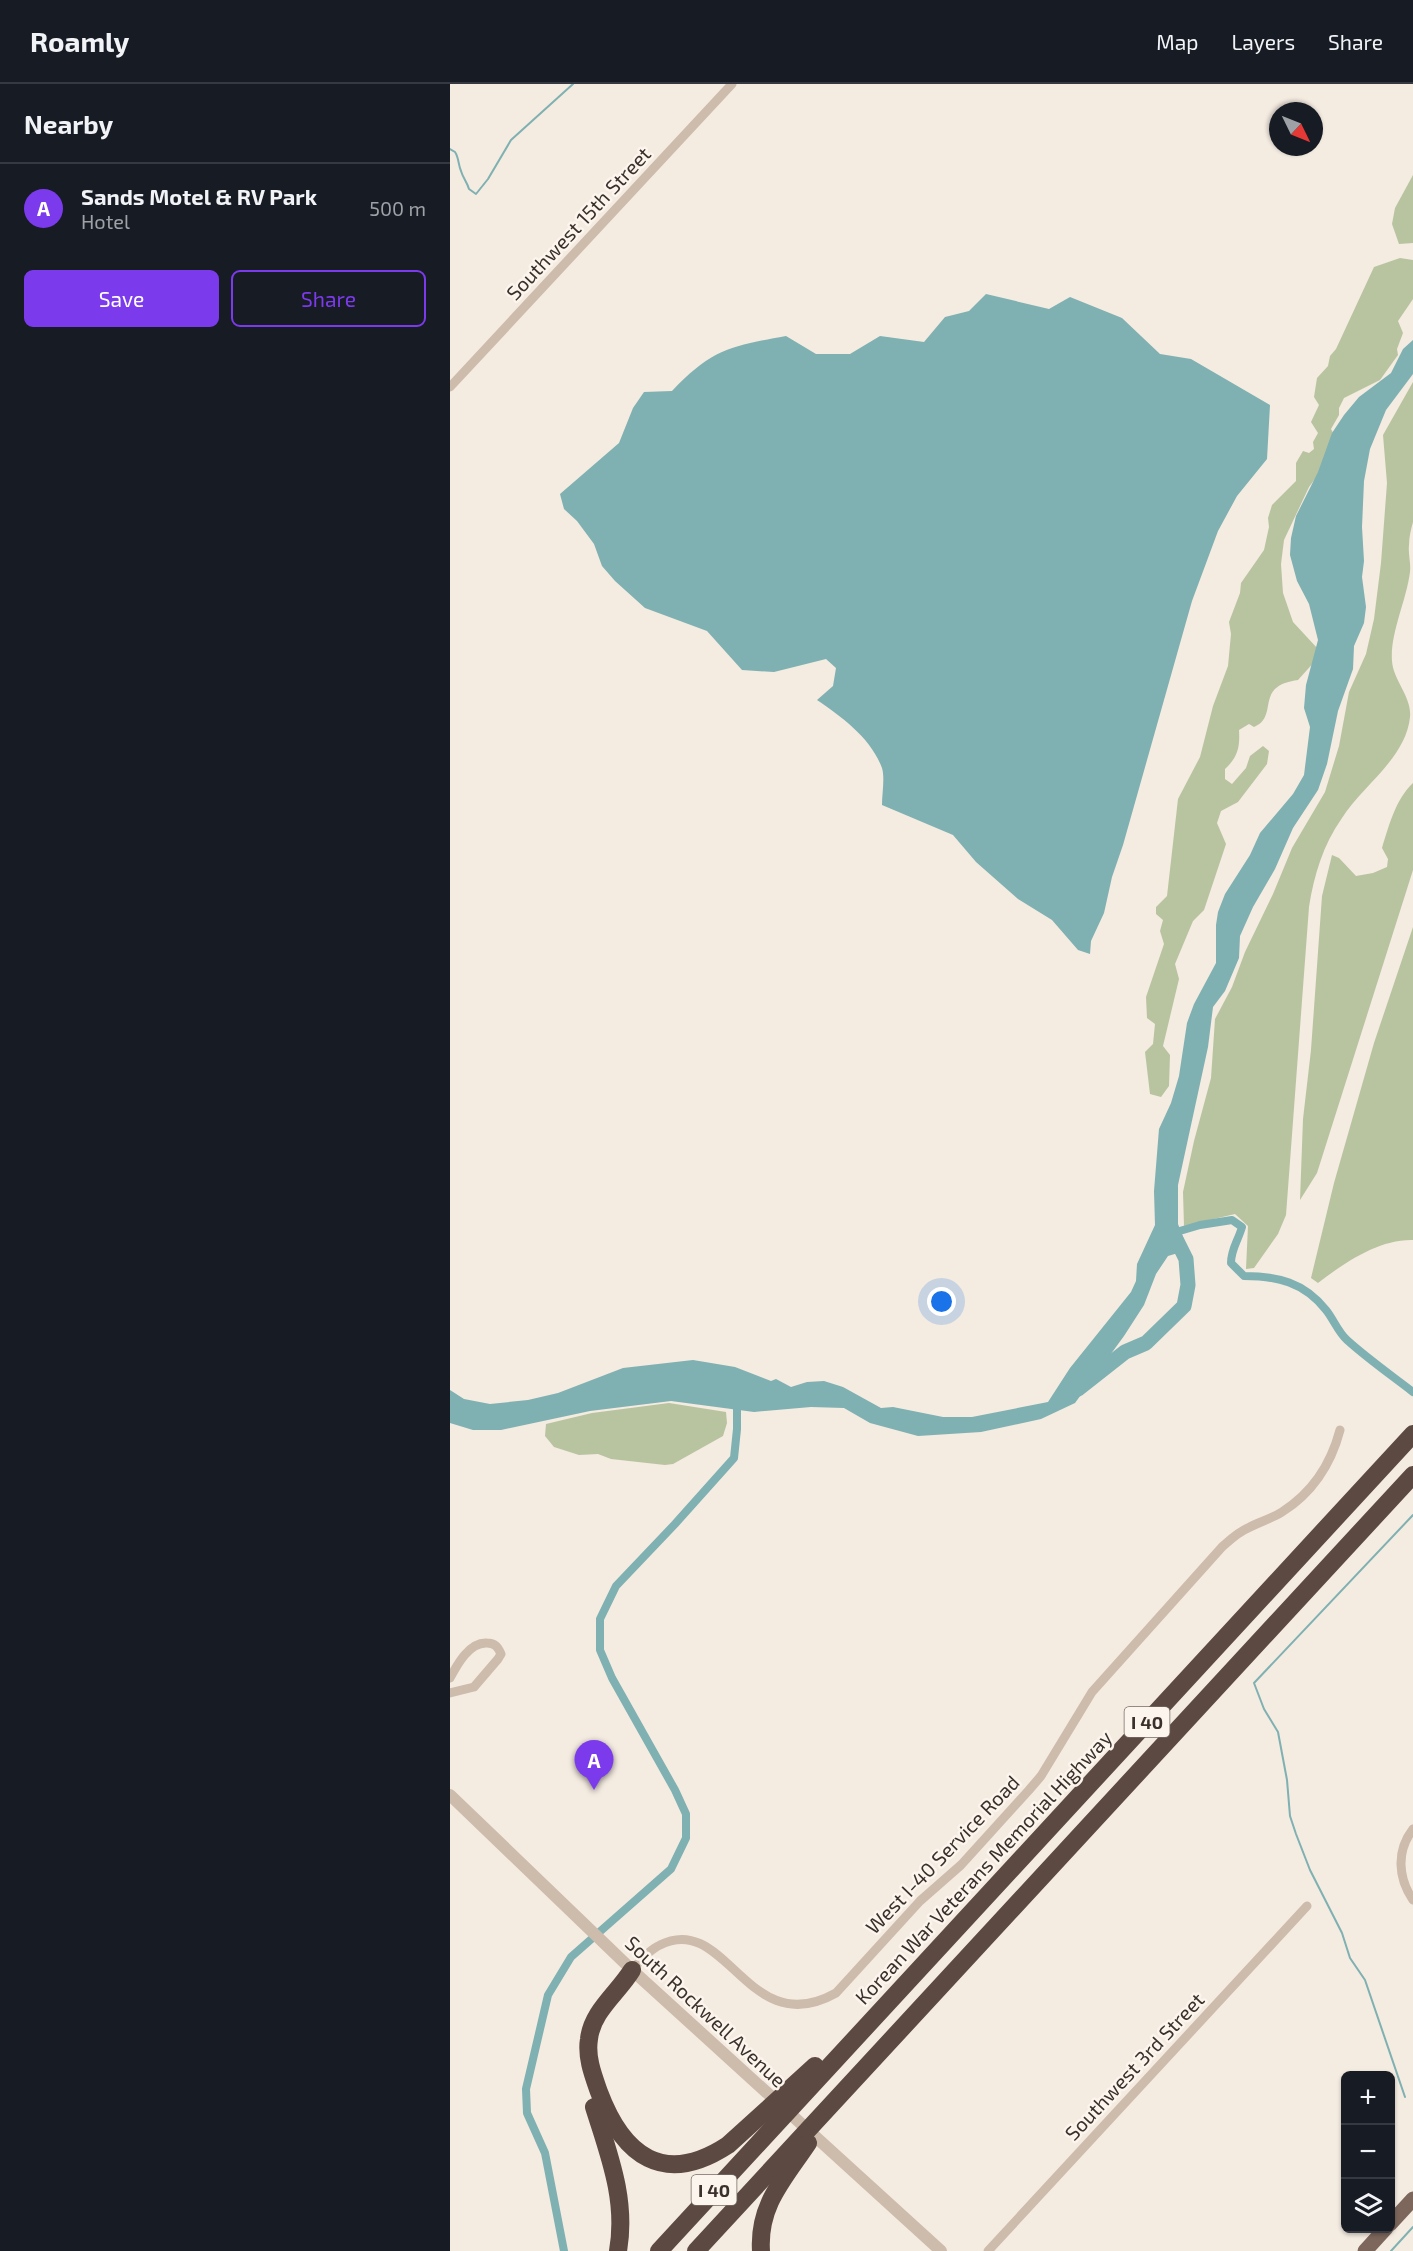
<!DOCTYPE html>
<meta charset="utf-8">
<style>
body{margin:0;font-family:"Exo 2",sans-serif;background:#20242c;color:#f1f3f6}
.controls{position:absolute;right:18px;bottom:18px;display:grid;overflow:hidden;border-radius:9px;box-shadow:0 2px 4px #0004}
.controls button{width:54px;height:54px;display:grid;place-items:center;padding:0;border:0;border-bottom:2px solid #363941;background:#171b24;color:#f1f3f6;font:30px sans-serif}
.compass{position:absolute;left:819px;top:18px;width:54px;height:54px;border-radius:50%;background:#171b24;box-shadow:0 2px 4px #0004;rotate:133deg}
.you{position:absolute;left:492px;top:1218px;width:21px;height:21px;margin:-15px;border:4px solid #fff;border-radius:50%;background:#1a73e8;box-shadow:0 0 0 9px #1a73e833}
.badge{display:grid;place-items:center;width:39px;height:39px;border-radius:50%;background:#7c3aed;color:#fff;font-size:20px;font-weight:700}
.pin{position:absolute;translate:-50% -50px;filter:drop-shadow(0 2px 3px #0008)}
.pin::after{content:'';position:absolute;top:32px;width:21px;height:18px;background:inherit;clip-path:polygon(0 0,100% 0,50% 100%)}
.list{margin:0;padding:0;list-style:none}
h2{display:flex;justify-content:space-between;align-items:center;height:78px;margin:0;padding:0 24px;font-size:26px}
h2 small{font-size:20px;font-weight:400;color:#9ea1a6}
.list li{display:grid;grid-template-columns:39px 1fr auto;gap:18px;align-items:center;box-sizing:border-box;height:90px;padding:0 24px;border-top:2px solid #363941}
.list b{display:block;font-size:22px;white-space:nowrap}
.list p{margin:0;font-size:20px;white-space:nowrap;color:#9ea1a6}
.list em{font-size:20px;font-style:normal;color:#9ea1a6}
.actions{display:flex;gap:12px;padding:18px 24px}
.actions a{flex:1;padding:14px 0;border:2px solid #7c3aed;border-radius:9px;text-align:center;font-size:21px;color:#7c3aed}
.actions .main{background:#7c3aed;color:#fff}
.icon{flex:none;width:33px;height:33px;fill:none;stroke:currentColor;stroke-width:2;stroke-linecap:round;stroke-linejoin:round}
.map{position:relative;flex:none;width:963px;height:2167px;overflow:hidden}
header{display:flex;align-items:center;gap:36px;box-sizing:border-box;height:84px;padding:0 30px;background:#171b24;border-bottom:2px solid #363941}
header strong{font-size:28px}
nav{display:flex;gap:33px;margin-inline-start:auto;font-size:21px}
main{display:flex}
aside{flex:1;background:#171b24}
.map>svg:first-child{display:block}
.green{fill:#b8c4a0}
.water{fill:#7fb0b2}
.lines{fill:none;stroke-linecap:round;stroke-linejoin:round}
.stream{stroke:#7fb0b2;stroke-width:2}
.canal{stroke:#7fb0b2;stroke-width:8}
.river{stroke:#7fb0b2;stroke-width:15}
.minor{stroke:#cdbbac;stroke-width:9}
.tertiary{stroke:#cdbbac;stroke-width:12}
.primary{stroke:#7d675c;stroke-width:15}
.motorway{stroke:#5c4a42;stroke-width:18}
.labels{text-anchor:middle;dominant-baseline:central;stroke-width:5;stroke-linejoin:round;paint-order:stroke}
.shield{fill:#fbf5ee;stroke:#756b66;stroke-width:1.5}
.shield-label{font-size:18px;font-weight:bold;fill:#3b302b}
.street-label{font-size:20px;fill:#3b302b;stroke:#fbf5ee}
</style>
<header>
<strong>Roamly</strong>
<nav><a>Map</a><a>Layers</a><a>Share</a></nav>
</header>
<main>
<aside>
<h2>Nearby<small></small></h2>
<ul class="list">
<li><span class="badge">A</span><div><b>Sands Motel &amp; RV Park</b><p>Hotel</p></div><em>500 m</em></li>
</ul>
<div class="actions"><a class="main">Save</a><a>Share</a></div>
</aside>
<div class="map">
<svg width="963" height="2167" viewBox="0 0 963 2167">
<rect width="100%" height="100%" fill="#f4ebe1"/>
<!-- green -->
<g class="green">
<polygon points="963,91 963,159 949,160 942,140 945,124"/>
<path d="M950,174L963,176V215L948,237L953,249L947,265L948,271L930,296L894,314L889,324V331L881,345L887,356L885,368L859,403L834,456L831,480L833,509L843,538L868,565L866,576L848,596C803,602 830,632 804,643L799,640L789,646C790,663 788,673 775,685V695L782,700L796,684L800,672L813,662L819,667L817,680L788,718L771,727L767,739L776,760L754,826L743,837L725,880L729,895L713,962L720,971L719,1002L711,1013L700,1010L695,968L703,960L705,940L697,934L696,913L714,860L710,847L713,836L706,830V823L717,812L728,715L750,673L763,622L778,582L781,550L779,538L790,509L791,499L814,466L819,443L818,434L822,421L846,397V379L853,367L859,369L864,365L863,358L868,349L861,338L869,321L864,313L867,294L878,282L880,272L886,265L924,183Z"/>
<path d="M963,298V438C961,445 959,453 959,461C958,470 961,479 960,488C956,518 940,549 942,577C943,596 962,613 960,633C956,674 913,701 892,734C873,761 864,791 859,823L836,1131L828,1150L804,1184L796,1185L798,1142L785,1130L734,1142L733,1108L744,1057L761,994L765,935L782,903L795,868L823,810L842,764L875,708L889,662L899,608L916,570L924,535L931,479L937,399L933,351Z"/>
<path d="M963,699V786L867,1089L850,1116L853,1035L861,966L872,812L882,771L889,774L906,792L923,789L937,783L938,775L932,764C939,742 945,716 963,699Z"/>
<path d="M963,843V1156C929,1155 894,1179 868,1199L861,1194L884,1099L924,959Z"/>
<polygon points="219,1319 276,1328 277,1339 273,1352 223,1380 215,1381 161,1375 148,1370 129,1371 104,1363 95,1352 96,1340 142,1329"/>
</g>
<!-- water -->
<g class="water">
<path d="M536,210L599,225L620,213L672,234L710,270L741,275L820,321L817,375L787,412L768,447L742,517L673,761L662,793L654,829L641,857L640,870L628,866L602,836L568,815L526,778L503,751L432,721C432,710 435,694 432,684C421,654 392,633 367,616L383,602L386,584L376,575L324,588L292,586L257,547L195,524L165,497L152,482L144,460L127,437L114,425L110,410L169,359L183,324L194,308L222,307C262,265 281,262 336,252L366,270H400L430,252L474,258L495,233L519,227Z"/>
<polygon points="963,256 963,290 936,326 920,365 914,397 912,443 914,477 912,493 916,523 914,539 904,562 903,585 888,627 877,680 868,706 843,744 825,785 803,823 790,852 789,874 775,907 763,923 758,963 728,1101 728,1140 738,1166 718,1172 706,1190 694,1221 674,1252 625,1319 591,1335 531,1348 468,1352 420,1339 394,1324 361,1323 304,1328 221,1317 140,1327 51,1346 23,1346 0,1339 0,1306 14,1315 40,1320 78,1316 108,1309 173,1284 243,1276 285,1283 321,1297 326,1295 341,1303 357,1298 374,1297 393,1303 431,1324 443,1323 493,1333 522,1333 598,1318 620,1284 681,1208 686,1197 687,1180 705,1141 704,1107 709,1045 721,1019 729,992 737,939 744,920 766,879 766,841 768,828 775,810 800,771 810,749 843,710 854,691 860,643 854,624 856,601 868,556 859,520 847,497 840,471 841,454 846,432 868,388 882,349 894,331 909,313 941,289 953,265"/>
</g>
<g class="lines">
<!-- stream -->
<g class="stream">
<path d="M0,65L5,68C9,74 8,80 11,87C13,94 17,98 19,105L26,110L38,95L61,56L123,0"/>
<polyline points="955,2013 915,1896 900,1874 892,1849 860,1786 846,1750 840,1732 837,1696 828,1648 814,1625 804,1599 963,1431"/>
<polyline points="941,2167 963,2143"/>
</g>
<!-- canal -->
<g class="canal">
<path d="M723,1149L750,1141L782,1136L792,1143C788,1157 781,1165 781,1179L794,1192C827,1192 854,1198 876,1226C884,1236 888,1248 897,1256C918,1275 941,1291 963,1308"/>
<polyline points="114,2167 95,2069 77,2029 76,2005 98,1911 121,1873 221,1785 236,1754 236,1730 225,1706 162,1594 150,1566 150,1535 166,1502 225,1440 284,1374 287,1345 287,1318"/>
</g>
<!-- river -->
<polyline class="river" points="628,1305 675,1268 696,1259 734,1222 738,1201 736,1175 724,1151"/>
<!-- minor -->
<g class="minor">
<polyline points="0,303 282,0"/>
<path d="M0,1594C7,1581 19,1558 37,1559C45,1559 48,1563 51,1570L48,1575L24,1603L0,1609"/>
<path d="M963,1745C946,1767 948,1794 963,1816"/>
<path d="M182,1886C190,1877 199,1866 210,1861C277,1827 297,1959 386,1909L470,1817L511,1781L579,1706L591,1692L642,1608L772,1463C780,1456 788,1448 798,1444C809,1438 821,1435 832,1428C862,1409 881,1380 890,1346"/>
<polyline points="538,2167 857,1822"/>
</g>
<!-- tertiary -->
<polyline class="tertiary" points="0,1711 182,1886 491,2167"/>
<!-- primary -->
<g class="primary">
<polyline points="940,2140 963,2115"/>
<polyline points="915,2167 936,2144"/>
</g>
<!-- motorway -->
<g class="motorway">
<path d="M182,1886C168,1909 142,1927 139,1955C136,1973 143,1991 149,2008C173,2072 214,2103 278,2061L365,1982"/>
<path d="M144,2023C159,2071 177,2116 168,2167"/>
<polyline points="209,2167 963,1350"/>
<polyline points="246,2167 963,1391"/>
<path d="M311,2167C308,2121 334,2095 358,2059"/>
</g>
</g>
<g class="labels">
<!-- shield labels -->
<g class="shield">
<rect x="674.5" y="1623" width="45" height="30" rx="4.5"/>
<rect x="241.5" y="2091" width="45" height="30" rx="4.5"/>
</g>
<g class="shield-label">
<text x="697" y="1638">I 40</text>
<text x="264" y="2106">I 40</text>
</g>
<!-- street labels -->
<g class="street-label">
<text transform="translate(128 139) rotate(-47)">Southwest 15th Street</text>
<text transform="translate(492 1770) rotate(-46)">West I-40 Service Road</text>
<text transform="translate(533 1783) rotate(-47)">Korean War Veterans Memorial Highway</text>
<text transform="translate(256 1927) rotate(43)">South Rockwell Avenue</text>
<text transform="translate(684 1982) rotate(-47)">Southwest 3rd Street</text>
</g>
</g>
</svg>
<div class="controls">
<button>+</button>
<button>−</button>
<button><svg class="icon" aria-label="layers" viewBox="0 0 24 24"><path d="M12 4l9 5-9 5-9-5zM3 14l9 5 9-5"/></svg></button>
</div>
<svg class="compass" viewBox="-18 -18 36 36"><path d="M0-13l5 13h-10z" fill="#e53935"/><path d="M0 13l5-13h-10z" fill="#9ea1a6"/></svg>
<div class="you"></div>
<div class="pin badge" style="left:144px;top:1706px">A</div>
</div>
</main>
